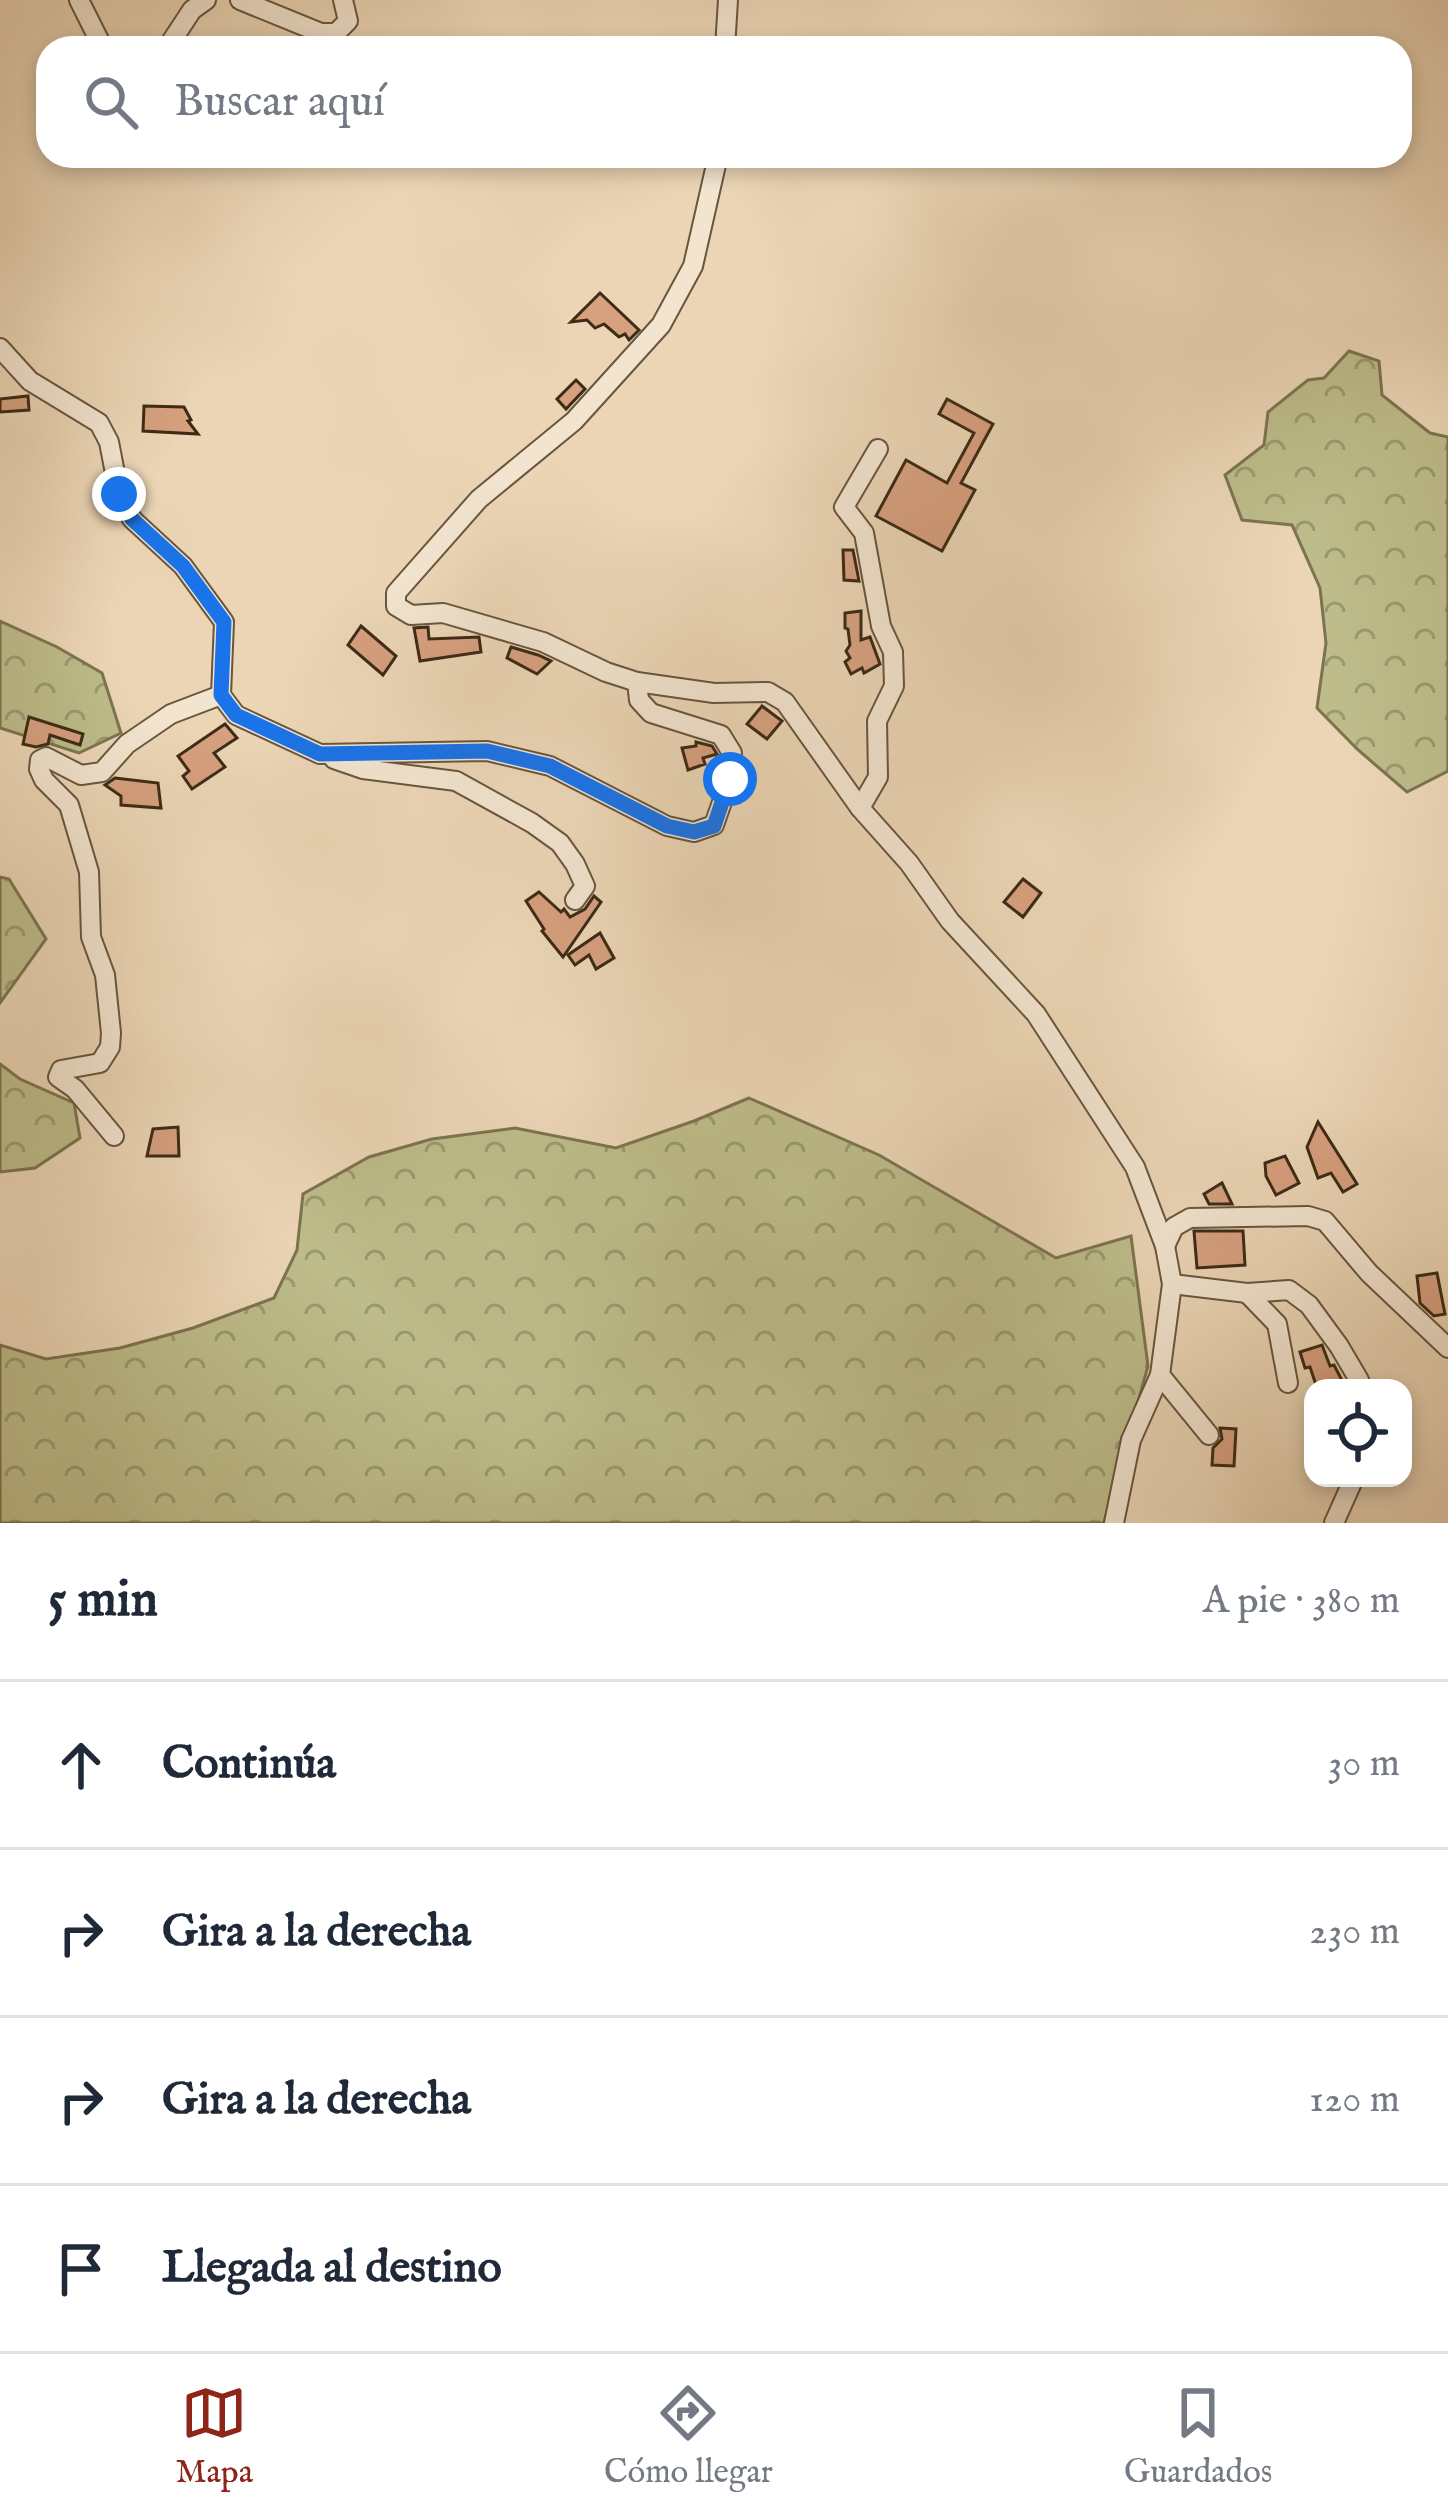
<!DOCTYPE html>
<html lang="es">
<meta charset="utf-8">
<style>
body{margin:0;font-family:"IM FELL English",serif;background:#f6f6f7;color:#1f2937}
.controls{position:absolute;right:36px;bottom:36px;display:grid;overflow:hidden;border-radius:24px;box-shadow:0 6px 18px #0003}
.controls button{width:108px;height:108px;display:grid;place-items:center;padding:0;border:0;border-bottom:3px solid #e0e1e3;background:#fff;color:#1f2937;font:60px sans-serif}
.stop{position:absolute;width:36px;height:36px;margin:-27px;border:9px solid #1a73e8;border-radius:50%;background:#fff}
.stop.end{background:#1a73e8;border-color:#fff;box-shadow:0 3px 12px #0008}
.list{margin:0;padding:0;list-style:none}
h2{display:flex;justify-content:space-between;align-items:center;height:156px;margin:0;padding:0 48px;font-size:51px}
h2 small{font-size:39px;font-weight:400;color:#747a83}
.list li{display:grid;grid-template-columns:78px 1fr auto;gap:36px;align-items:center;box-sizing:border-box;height:168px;padding:0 48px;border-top:3px solid #e0e1e3}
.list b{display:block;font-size:45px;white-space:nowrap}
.list em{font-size:39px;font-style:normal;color:#747a83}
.icon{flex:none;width:66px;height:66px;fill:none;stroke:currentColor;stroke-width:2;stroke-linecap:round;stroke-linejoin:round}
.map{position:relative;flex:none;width:1448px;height:1523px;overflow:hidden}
.search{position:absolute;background:#fff;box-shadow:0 6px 18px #0003;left:36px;right:36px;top:36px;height:132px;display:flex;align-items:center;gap:30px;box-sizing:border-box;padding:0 42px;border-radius:36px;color:#747a83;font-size:45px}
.sheet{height:828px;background:#fff}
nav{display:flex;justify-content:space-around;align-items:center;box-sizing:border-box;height:168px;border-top:3px solid #e0e1e3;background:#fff;font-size:33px;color:#747a83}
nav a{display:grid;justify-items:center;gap:6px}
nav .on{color:#8f2418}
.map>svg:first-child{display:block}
.forest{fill:url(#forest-crowns);stroke:#7c7450;stroke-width:3}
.building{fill:#d7a07f;stroke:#3c2b16;stroke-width:3}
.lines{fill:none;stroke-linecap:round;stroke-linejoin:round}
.minor-casing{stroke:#68563e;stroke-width:22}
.minor{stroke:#f2e4cf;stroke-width:18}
.route{stroke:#1a73e8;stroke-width:15}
</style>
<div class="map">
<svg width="1448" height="1523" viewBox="0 0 1448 1523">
<defs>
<pattern id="forest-crowns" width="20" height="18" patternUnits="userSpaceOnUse" patternTransform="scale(3)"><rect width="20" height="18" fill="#bdbc8a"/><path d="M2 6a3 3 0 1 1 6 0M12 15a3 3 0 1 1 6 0" fill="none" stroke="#9b9970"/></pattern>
</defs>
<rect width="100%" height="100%" fill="#ebd5b5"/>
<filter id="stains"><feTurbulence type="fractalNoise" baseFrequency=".00167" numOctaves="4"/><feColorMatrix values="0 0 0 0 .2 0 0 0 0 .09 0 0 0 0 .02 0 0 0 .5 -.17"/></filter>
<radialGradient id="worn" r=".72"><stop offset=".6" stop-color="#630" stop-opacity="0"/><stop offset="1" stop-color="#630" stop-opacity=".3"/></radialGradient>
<!-- forest -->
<g class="forest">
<polygon points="1349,351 1379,361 1382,395 1430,433 1448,437 1448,771 1407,792 1357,749 1317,708 1326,643 1320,588 1292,525 1242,520 1225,475 1264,445 1268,412 1308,380 1324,378"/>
<polygon points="0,621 57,647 102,673 121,733 79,753 0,728"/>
<polygon points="0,877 9,879 46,939 0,1003"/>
<polygon points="0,1064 20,1079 74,1103 80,1138 35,1168 0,1172"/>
<polygon points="749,1098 879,1155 1056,1258 1131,1236 1148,1366 1104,1523 0,1523 0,1345 46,1359 120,1348 193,1328 274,1298 297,1250 303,1194 369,1157 432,1139 515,1128 616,1148 694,1121"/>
</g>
<!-- building -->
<g class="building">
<polygon points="600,293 639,330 629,340 625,334 619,337 604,324 595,328 587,320 571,322"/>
<polygon points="576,380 585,389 566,409 557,399"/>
<polygon points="28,396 29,410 0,412 0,399"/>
<polygon points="947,399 993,424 961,483 975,490 942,551 876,516 906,460 947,483 974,433 939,414"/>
<polygon points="144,406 184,407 191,420 188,421 198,434 143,431"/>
<polygon points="843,550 853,550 859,581 844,580"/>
<polygon points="861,611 861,640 870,637 880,664 864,673 862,668 851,674 845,662 850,658 846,651 850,645 848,629 845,628 845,613"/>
<polygon points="361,626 396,656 383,675 348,645"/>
<polygon points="428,627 429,639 479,637 481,652 420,661 414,628"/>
<polygon points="511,647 538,655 551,661 537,674 507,658"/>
<polygon points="762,706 782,721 767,739 747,724"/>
<polygon points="29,717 83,734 80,745 50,735 48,744 36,747 23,744"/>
<polygon points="225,724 237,738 214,753 225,767 192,789 183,776 189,771 178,756"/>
<polygon points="696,742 712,746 717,754 703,758 705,764 688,770 682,748 696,746"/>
<polygon points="115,778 158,783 161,808 121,805 121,796 105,785"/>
<polygon points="1023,879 1041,893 1023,917 1004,902"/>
<polygon points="539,892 561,912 564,909 570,917 585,909 594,896 601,902 563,957 542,931 544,929 526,901"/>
<polygon points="600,933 614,958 596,969 589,955 575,965 568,955"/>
<polygon points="1318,1122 1357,1184 1343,1192 1331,1173 1318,1178 1307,1147"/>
<polygon points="178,1127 179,1156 147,1156 153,1129"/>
<polygon points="1285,1156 1299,1183 1276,1195 1266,1176 1265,1163"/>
<polygon points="1222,1183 1232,1204 1209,1204 1204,1194"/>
<polygon points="1194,1231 1243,1231 1245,1265 1197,1268"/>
<polygon points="1437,1273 1445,1314 1434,1316 1420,1303 1417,1276"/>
<polygon points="1322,1345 1330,1366 1334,1365 1346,1388 1317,1388 1310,1367 1305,1368 1300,1352"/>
<polygon points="1220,1428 1236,1429 1234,1466 1212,1465 1213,1448 1222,1439"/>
</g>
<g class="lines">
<!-- minor casing -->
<g class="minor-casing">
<g id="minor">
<polyline points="79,0 103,48"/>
<polyline points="240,0 321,33 336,33 348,21 343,0"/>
<polyline points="167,48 192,10 206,0"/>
<polyline points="725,48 728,0"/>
<polyline points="0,348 30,381 99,423 109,442 119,494 132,519 183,566 224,622 221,695 236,715 320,754 487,751 550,766 667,826 694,832 714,825 730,779 732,753 721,735 651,713 639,700 637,682 714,693 768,692 785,702 860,808 909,863 950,921 1036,1014 1135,1167 1165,1246 1172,1284 1160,1375 1131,1440 1114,1523"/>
<polyline points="637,682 606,672 543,642 443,613 411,615 396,606 396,593 479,499 574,421 661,325 693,266 718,156"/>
<polyline points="334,759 363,769 456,781 532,823 560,843 575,864 585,886 575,900"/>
<polyline points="860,808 878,777 877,721 894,686 893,652 881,626 864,533 844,507 878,449"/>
<polyline points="114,1136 75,1089 58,1077 61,1070 100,1063 110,1047 111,1033 105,975 91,937 89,872 69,805 44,780 39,769 40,760 46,757 81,775 102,772 127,744 171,714 221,695"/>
<polyline points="1165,1246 1174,1227 1190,1218 1308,1216 1325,1221 1369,1273 1448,1348"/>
<polyline points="1172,1284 1247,1293 1289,1290 1309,1305 1339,1346 1359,1380 1361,1388"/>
<polyline points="1247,1293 1277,1324 1288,1383"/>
<polyline points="1160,1375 1209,1435"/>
<polyline points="1334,1523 1354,1478"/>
</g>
</g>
<!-- minor -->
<use href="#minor" class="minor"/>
</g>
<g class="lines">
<!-- route -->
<polyline class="route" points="119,494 132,519 183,566 224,622 221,695 236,715 320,754 487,751 550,766 667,826 694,832 714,826 730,779"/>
</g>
<rect width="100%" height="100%" filter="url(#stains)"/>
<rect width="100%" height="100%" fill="url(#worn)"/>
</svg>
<div class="controls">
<button><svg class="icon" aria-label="locate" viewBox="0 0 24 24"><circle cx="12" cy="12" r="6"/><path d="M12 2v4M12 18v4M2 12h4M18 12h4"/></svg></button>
</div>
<div class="stop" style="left:730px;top:779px"></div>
<div class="stop end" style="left:119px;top:494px"></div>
<div class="search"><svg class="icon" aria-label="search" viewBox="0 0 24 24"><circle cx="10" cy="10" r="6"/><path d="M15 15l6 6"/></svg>Buscar aquí</div>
</div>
<section class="sheet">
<h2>5 min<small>A pie · 380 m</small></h2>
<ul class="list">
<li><svg class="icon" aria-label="ahead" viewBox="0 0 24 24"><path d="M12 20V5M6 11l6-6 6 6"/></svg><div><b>Continúa</b></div><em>30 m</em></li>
<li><svg class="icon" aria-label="right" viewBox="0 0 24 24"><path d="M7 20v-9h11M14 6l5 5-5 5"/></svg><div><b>Gira a la derecha</b></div><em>230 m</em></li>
<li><svg class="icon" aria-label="right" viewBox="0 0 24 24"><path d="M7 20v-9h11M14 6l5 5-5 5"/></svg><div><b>Gira a la derecha</b></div><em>120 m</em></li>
<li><svg class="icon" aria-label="arrive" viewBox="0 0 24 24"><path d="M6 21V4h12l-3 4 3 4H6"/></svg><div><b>Llegada al destino</b></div></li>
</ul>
</section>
<nav>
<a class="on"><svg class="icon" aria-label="map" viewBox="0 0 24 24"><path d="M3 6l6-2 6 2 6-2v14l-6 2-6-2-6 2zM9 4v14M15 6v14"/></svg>Mapa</a>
<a><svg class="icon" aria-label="directions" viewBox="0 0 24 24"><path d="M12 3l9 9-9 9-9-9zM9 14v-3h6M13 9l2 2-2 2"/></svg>Cómo llegar</a>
<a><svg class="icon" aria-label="saved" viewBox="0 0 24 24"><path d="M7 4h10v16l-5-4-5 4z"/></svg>Guardados</a>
</nav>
